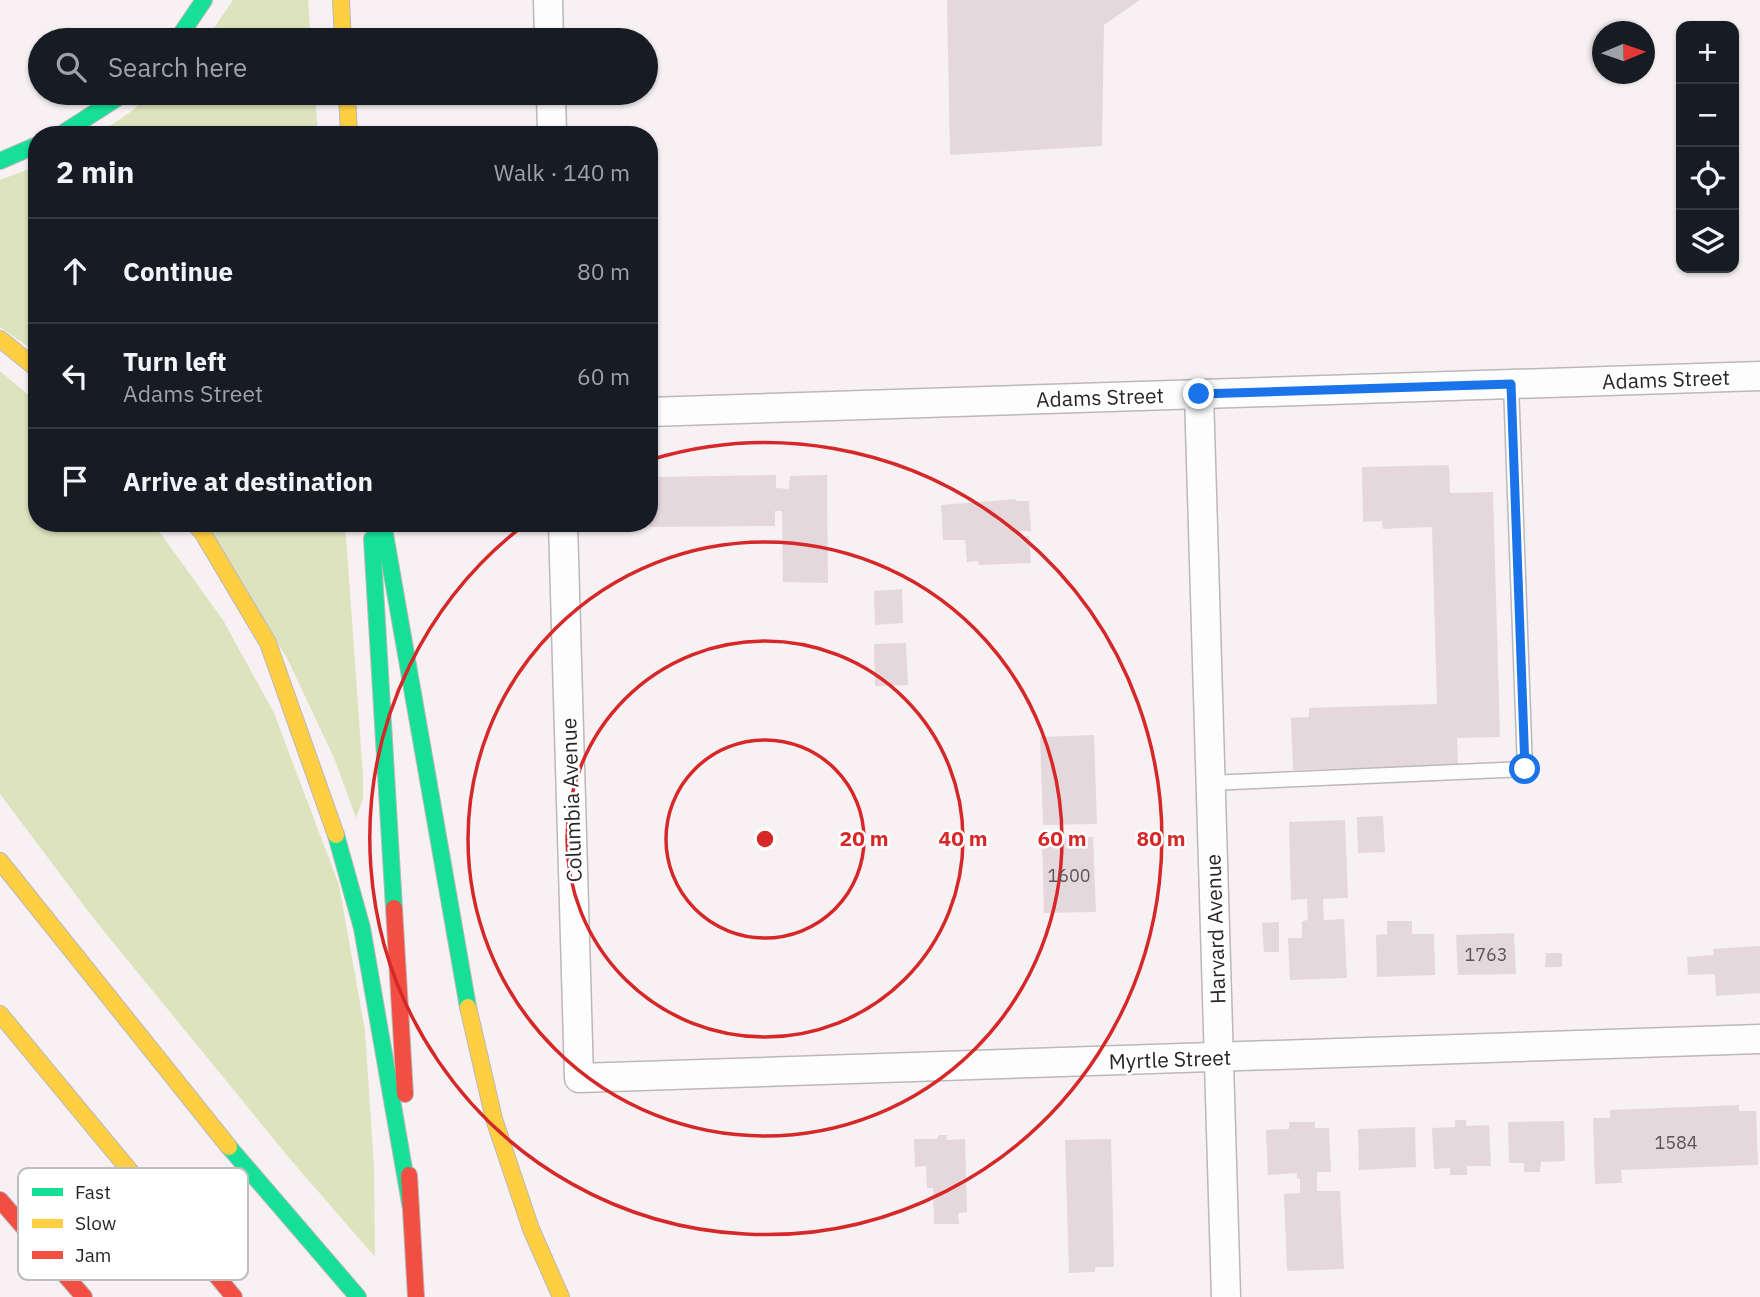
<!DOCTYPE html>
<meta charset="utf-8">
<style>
body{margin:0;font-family:"IBM Plex Sans",sans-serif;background:#242831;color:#f1f3f6}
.controls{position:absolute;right:21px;top:21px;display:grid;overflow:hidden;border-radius:14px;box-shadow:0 2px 5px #0004}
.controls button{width:63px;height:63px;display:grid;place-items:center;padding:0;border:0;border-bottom:2px solid #363941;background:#171b24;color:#f1f3f6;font:35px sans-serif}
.compass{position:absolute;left:1592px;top:21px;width:63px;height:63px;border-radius:50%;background:#171b24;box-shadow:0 2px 5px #0004;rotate:88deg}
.stop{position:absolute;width:21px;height:21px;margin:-16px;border:5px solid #1a73e8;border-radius:50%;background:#fff}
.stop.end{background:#1a73e8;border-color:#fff;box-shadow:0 2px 7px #0008}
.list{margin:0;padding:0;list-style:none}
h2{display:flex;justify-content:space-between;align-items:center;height:91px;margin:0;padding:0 28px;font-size:30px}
h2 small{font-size:23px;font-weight:400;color:#9ea1a6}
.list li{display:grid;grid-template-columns:46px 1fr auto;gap:21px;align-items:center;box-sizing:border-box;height:105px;padding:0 28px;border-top:2px solid #363941}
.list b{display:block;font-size:26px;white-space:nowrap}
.list p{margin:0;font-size:23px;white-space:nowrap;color:#9ea1a6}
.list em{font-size:23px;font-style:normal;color:#9ea1a6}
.icon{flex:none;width:38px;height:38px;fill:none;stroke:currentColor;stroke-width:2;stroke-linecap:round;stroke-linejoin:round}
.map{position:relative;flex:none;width:1760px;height:1297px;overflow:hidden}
.search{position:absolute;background:#171b24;box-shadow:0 2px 5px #0004;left:28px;top:28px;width:630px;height:77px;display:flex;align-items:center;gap:18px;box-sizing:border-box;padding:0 24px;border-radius:38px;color:#9ea1a6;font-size:26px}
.panel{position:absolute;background:#171b24;box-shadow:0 2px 5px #0004;left:28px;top:126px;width:630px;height:406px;border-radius:28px}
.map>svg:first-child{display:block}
.green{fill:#dde3bd}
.building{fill:#e4d8dc}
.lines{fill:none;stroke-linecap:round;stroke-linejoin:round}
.lane-casing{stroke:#bcb7b9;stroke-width:17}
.street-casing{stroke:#bcb7b9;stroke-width:31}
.fast-casing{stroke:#bcb7b9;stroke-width:18}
.slow-casing{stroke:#bcb7b9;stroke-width:18}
.jam-casing{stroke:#bcb7b9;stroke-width:18}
.lane{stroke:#fefdfd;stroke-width:14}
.street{stroke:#fefdfd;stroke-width:28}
.fast{stroke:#16e098;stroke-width:16}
.slow{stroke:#ffcf43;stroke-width:16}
.jam{stroke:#f24e42;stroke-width:16}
.route{stroke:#1a73e8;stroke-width:9}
.ring{fill:none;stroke:#d62828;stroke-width:3.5}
.labels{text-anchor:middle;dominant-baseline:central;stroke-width:5;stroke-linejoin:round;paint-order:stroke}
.number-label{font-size:18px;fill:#5c5457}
.street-label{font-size:21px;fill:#2a2527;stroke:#fff}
.key{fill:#fff;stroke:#bfbebe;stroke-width:2}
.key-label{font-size:19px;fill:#2a2527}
.centre{fill:#d62828;stroke:#fff;stroke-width:3.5}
.ring-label{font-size:21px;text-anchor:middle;font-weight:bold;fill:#d62828;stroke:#fff;stroke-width:5;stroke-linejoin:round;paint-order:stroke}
</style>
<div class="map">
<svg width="1760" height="1297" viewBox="0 0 1760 1297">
<rect width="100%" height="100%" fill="#f7f1f3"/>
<!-- green -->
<g class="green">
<polygon points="233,0 308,0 311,40 206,40"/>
<polygon points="151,93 315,93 318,135 96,135 132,111"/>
<polygon points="37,166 37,353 0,327 0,180"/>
<polygon points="0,371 37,402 37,523 153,523 223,620 274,713 339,885 365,1031 374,1167 375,1257 290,1159 94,919 0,794"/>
<polygon points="200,523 345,523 363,776 363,798 356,818 335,760 287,658"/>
</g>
<!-- building -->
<g class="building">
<polygon points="947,0 1140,0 1104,25 1102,146 950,155"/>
<polygon points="1449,465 1450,493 1493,492 1500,737 1457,738 1458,765 1293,770 1291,718 1309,717 1309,708 1437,704 1432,527 1383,529 1382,521 1363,522 1362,467"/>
<polygon points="776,475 776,488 789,489 790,476 827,475 828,583 783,582 782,511 775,511 775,526 649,527 649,477"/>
<polygon points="1016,499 1016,501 1029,501 1031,531 1017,531 1018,537 1029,536 1031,563 979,565 978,561 967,562 965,540 943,540 941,505"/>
<polygon points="902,589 903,623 875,625 874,591"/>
<polygon points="906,643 908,685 875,686 874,644"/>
<polygon points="1094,735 1097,824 1043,825 1040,737"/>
<polygon points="1383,816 1385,852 1358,853 1357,817"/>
<polygon points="1345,820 1348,898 1323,899 1324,920 1344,919 1347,978 1290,980 1288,938 1302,938 1302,921 1308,920 1307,899 1291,900 1289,822"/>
<polygon points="1093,837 1096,912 1044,913 1042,838"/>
<polygon points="1387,921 1412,921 1412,934 1434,934 1435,975 1377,977 1376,935 1387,934"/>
<polygon points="1279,922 1279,952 1264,952 1262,923"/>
<polygon points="1514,933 1516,974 1458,975 1456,935"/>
<polygon points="1760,946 1760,993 1716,996 1715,974 1688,975 1687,957 1714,955 1713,949"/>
<polygon points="1546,953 1562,953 1562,967 1545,967"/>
<polygon points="1739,1105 1739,1111 1756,1111 1758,1165 1621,1170 1622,1183 1595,1184 1593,1118 1610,1118 1610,1110"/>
<polygon points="1455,1120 1466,1120 1466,1126 1489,1125 1491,1166 1467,1166 1467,1175 1450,1175 1450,1168 1434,1169 1432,1128 1455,1127"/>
<polygon points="1564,1121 1565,1161 1541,1162 1540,1172 1524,1172 1524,1163 1509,1163 1508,1122"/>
<polygon points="1289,1122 1315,1122 1315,1128 1329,1128 1331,1172 1317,1172 1317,1191 1340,1191 1344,1269 1287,1271 1284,1194 1300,1193 1300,1179 1297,1179 1297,1173 1268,1175 1266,1130 1289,1129"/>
<polygon points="1415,1127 1416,1167 1359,1170 1358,1129"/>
<polygon points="939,1135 947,1135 946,1140 965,1139 967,1212 958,1213 959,1224 934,1224 933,1188 927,1188 926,1166 915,1167 914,1139 937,1139"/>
<polygon points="1111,1139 1114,1267 1095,1267 1095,1272 1069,1273 1065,1140"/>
</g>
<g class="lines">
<!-- lane casing -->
<g class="lane-casing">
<polyline id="lane" points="1210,783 1525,769 1511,384"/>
</g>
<!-- street casing -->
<g class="street-casing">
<g id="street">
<polyline points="548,0 549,40"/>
<polyline points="551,93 552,135"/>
<polyline points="1199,394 1226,1297"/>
<polyline points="649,412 1760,376"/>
<polyline points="563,523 579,1078 1760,1039"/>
</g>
</g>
<!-- fast casing -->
<g class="fast-casing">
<g id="fast">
<polyline points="177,40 204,0"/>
<polyline points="60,135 125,93"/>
<polyline points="0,161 37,145"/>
<polyline points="383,523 468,1007"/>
<polyline points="372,539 394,908"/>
<polyline points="336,835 362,928 411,1209"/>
<polyline points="229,1147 358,1297"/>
</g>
</g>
<!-- slow casing -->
<g class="slow-casing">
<g id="slow">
<polyline points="341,0 343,40"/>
<polyline points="347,93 349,135"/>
<polyline points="0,339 37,369"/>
<polyline points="194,523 202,532 268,643 336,835"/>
<polyline points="0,861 229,1147"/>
<polyline points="468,1007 494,1119 531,1229 561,1297"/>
<polyline points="0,1014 169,1218"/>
</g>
</g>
<!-- jam casing -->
<g class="jam-casing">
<g id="jam">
<polyline points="394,908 405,1094"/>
<polyline points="409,1175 416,1297"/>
<polyline points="0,1200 84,1297"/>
<polyline points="169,1218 234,1297"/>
</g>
</g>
<!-- lane -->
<use href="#lane" class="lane"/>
<!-- street -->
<use href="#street" class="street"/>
<!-- fast -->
<use href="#fast" class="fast"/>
<!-- slow -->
<use href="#slow" class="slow"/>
<!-- jam -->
<use href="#jam" class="jam"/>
</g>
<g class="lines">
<!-- route -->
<polyline class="route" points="1199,394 1511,384 1525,769"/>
</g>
<!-- distance rings -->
<g class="ring">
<circle cx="765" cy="839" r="99"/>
<circle cx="765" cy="839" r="198"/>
<circle cx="765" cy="839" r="297"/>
<path d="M653 459A396 396 0 1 1 524 525"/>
</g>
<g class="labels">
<!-- number labels -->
<g class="number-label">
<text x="1069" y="875">1600</text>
<text x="1486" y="954">1763</text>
<text x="1676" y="1142">1584</text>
</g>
<!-- street labels -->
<g class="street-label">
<text transform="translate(1666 379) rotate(-2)">Adams Street</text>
<text transform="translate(1100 397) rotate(-2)">Adams Street</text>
<text transform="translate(571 800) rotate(-92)">Columbia Avenue</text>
<text transform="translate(1215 929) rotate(-92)">Harvard Avenue</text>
<text transform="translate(1170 1059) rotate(-2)">Myrtle Street</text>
</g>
</g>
<!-- legend -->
<rect x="18" y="1168" width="230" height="112" rx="10" class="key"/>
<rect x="32" y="1188" width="31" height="8" fill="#16e098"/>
<rect x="32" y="1219" width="31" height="9" fill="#ffcf43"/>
<rect x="32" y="1251" width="31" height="8" fill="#f24e42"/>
<g class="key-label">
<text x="75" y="1199">Fast</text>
<text x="75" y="1230">Slow</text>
<text x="75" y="1262">Jam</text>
</g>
<circle cx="765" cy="839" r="10" class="centre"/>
<g class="ring-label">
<text x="864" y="846">20 m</text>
<text x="963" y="846">40 m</text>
<text x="1062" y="846">60 m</text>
<text x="1161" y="846">80 m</text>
</g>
</svg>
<div class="controls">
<button>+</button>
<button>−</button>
<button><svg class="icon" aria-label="locate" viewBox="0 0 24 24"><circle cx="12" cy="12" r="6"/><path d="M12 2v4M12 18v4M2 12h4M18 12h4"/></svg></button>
<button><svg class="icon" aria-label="layers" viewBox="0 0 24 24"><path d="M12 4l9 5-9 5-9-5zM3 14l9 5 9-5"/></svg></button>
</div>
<svg class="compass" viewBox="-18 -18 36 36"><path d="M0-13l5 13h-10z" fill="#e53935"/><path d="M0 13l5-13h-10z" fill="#9ea1a6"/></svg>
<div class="stop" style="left:1525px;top:769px"></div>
<div class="stop end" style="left:1199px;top:394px"></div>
<div class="search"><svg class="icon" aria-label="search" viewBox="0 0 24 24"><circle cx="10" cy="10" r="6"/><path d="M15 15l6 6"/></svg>Search here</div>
<section class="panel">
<h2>2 min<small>Walk · 140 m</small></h2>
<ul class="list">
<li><svg class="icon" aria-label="ahead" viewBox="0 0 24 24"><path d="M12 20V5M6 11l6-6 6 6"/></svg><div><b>Continue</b></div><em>80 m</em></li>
<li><svg class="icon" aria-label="left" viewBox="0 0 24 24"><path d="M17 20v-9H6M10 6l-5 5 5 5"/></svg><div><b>Turn left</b><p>Adams Street</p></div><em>60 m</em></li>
<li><svg class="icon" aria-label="arrive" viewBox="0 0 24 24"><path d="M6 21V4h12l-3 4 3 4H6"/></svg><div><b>Arrive at destination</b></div></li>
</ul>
</section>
</div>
